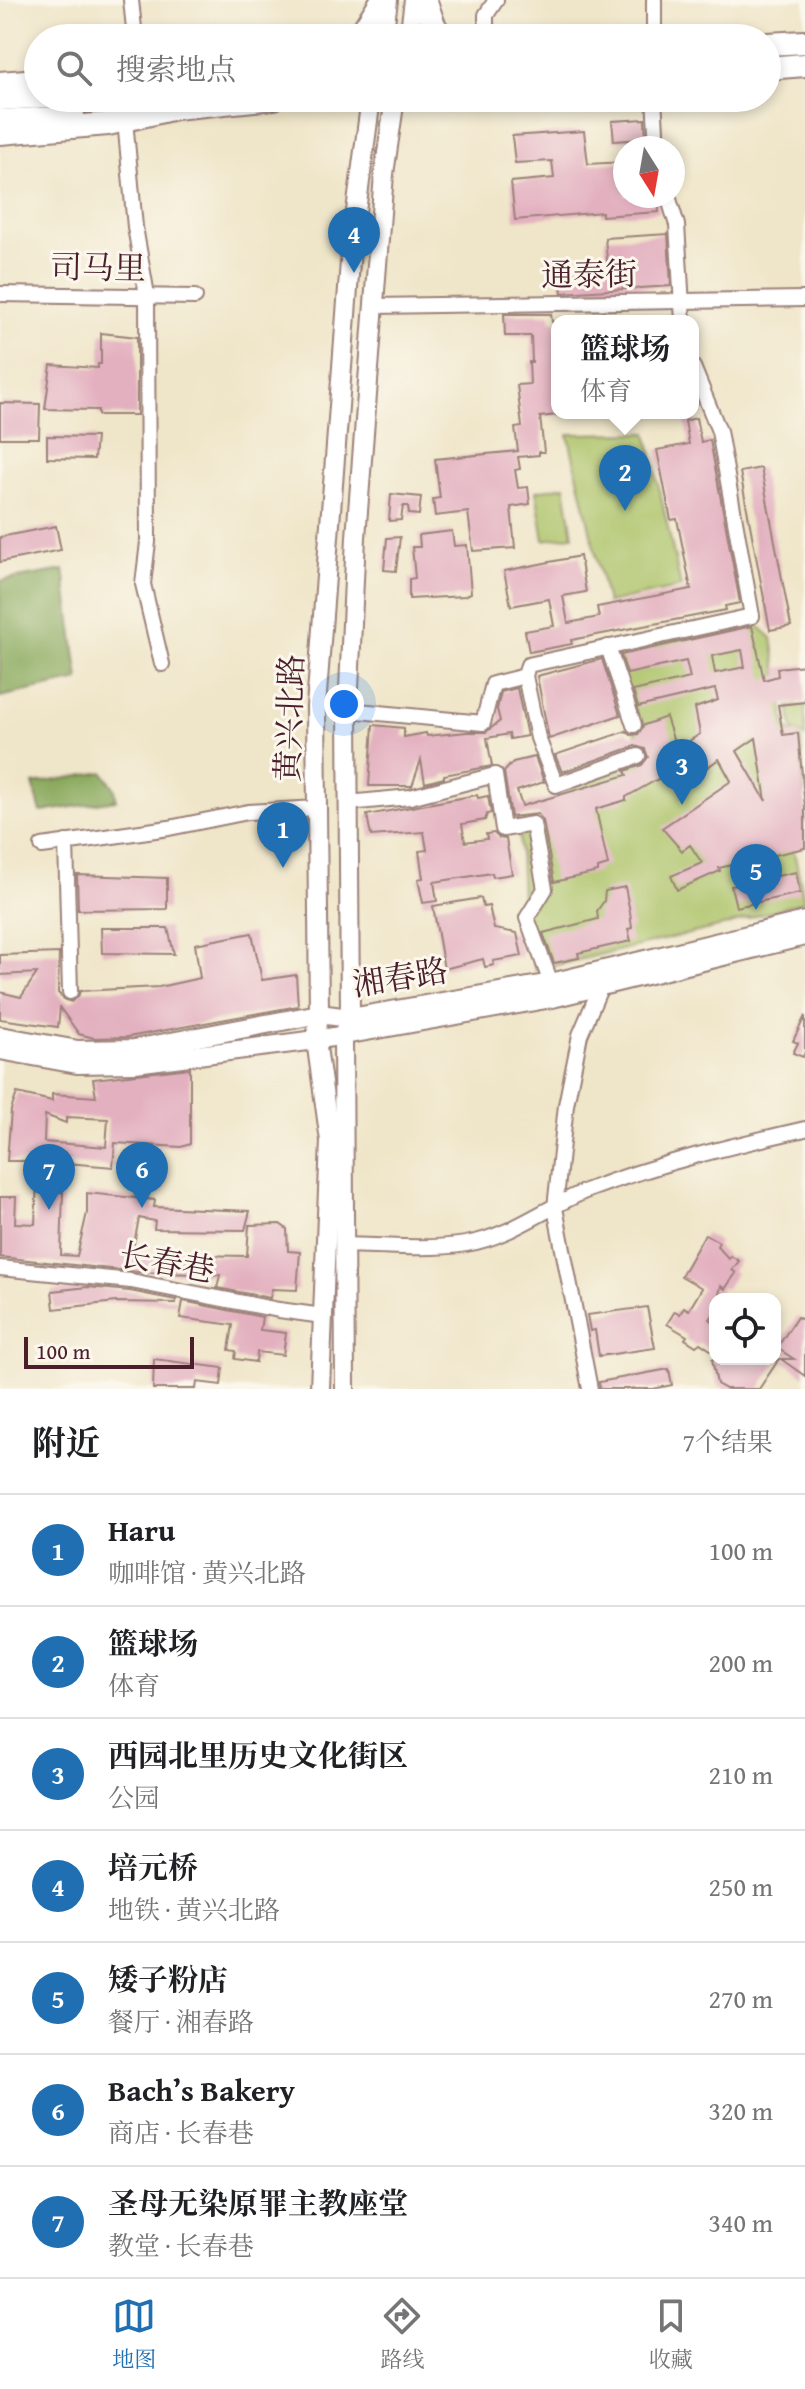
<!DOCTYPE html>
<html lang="zh">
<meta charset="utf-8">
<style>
body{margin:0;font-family:"Gentium Book Plus","Noto Serif SC",serif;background:#f6f6f6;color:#202124}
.controls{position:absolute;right:24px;bottom:24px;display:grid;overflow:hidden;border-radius:16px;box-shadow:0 4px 12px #0003}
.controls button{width:72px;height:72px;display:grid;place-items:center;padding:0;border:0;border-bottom:2px solid #e0e0e0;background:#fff;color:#202124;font:40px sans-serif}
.compass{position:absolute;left:613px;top:136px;width:72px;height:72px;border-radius:50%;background:#fff;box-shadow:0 4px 12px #0003;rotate:169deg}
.scale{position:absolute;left:24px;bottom:20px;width:170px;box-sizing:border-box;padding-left:8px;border:4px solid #4a1f2b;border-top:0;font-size:22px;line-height:28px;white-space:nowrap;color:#4a1f2b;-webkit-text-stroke:6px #fbf7ec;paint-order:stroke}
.you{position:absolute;left:344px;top:704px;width:28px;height:28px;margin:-20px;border:6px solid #fff;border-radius:50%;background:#1a73e8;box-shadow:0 0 0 12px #1a73e833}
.badge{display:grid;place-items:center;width:52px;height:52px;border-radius:50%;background:#1f6fb2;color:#fff;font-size:26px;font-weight:700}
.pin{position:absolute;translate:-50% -66px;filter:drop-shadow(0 2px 4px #0008)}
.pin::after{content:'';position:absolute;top:42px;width:28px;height:24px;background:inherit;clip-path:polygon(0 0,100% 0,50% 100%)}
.popup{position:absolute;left:551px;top:315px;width:148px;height:104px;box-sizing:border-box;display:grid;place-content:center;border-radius:16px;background:#fff;filter:drop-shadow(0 2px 6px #0005);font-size:26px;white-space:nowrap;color:#757577}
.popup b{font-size:30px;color:#202124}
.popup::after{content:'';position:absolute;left:50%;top:100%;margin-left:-16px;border:16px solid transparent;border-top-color:#fff}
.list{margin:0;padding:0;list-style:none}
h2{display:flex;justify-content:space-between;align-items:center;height:104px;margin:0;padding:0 32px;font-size:34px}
h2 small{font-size:26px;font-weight:400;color:#757577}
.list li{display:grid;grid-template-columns:52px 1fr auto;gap:24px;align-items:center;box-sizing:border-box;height:112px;padding:0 32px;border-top:2px solid #e0e0e0}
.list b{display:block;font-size:30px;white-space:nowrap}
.list p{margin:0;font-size:26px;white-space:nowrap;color:#757577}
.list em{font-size:26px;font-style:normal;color:#757577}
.icon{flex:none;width:44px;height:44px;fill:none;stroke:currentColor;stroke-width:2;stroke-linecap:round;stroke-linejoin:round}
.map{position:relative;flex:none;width:805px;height:1389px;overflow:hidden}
.search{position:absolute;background:#fff;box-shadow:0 4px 12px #0003;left:24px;right:24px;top:24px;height:88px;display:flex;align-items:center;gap:20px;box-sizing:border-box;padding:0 28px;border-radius:44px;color:#757577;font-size:30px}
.sheet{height:888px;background:#fff}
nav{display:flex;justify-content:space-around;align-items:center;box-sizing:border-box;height:112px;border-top:2px solid #e0e0e0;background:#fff;font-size:22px;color:#757577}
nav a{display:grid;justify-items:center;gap:4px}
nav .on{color:#1f6fb2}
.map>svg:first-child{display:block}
.green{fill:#acc368;stroke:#7b714a;stroke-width:2}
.forest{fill:#89a95c;stroke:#6a6444;stroke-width:2}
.building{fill:#e3b0c0;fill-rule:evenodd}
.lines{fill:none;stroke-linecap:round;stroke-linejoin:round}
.secondary-tunnel{stroke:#cebda9;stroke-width:18;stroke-dasharray:18 9;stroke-linecap:butt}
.street-casing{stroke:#9c827a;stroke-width:18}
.secondary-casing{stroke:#9c827a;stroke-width:22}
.primary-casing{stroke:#9c827a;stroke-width:26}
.street{stroke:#fff;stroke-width:14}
.secondary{stroke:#fff;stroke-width:18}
.primary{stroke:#fff;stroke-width:22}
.labels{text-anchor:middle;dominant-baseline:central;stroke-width:6;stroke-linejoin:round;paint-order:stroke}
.street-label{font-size:32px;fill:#4a1f2b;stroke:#fbf7ec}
</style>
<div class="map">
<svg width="805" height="1389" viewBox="0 0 805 1389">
<rect width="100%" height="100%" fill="#fbf7ec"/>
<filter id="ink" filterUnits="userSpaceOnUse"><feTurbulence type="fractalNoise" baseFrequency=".0125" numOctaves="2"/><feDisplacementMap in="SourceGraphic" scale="16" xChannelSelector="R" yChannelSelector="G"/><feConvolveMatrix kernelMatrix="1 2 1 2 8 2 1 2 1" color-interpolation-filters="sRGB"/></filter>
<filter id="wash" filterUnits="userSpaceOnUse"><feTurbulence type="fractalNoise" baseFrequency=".006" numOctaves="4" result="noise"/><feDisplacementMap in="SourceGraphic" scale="32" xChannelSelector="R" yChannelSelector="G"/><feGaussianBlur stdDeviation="1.8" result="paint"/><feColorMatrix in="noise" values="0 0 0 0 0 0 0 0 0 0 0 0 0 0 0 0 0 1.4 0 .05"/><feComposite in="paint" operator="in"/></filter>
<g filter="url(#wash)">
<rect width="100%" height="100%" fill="#efe5c8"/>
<!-- green -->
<g class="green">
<polygon points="647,433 681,587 607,603 568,434"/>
<polygon points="565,486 573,536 544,540 536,491"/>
<polygon points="754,622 772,638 786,728 801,739 805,822 789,826 804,901 727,925 535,970 523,921 519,831 561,819 557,791 618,771 643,756 611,652"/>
<polygon points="805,706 805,739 804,736 793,730 789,707"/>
</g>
<!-- forest -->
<g class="forest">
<polygon points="64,570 79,680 0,697 0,581"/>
<polygon points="103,772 115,789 116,800 41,812 33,784"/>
</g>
<g id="blocks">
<!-- building -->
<g class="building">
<polygon points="645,119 646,139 614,141 612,121"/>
<polygon points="584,131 588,164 625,162 625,196 658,196 659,212 602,216 602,212 515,220 511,182 554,178 552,161 515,163 512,136"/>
<polygon points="668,234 671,286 562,293 560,274 608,270 605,238"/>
<polygon points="504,314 551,314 552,322 557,322 557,415 540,417 544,452 539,452 539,455 518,457 520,469 515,470 518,488 528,487 530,504 511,507 515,548 473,551 468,512 435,516 433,499 440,498 435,459 518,451 515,428 522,427 517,385 530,384 529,362 532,362 531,336 505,336"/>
<polygon points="101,333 137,337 137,415 98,415 98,410 45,409 51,365 98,368 98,364 101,364"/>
<polygon points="0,403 40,404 39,438 0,438"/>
<polygon points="696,418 701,442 710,440 740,603 725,606 726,610 571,640 572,644 529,652 525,631 554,626 549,599 511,606 504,571 580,556 586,592 563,596 568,623 599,617 597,607 691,589 677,519 671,520 657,450 689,444 685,421"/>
<polygon points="47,436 96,437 94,459 47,458"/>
<polygon points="761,468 791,626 770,630 740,472"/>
<polygon points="391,494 421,497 419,515 409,514 408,506 403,506 401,520 389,521"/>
<polygon points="56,526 61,550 0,562 0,537"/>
<polygon points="452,531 454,546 467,545 471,593 465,596 409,599 409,579 415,578 412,547 420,547 419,535"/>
<polygon points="400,537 396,571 384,570 387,538"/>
<path d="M752,626L764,680L778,676L777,668L805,665V702L778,705L783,735L798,733L805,807V848L719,868L720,871L677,890L671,876L702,863L690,845L682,851L662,828L731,781L719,759L691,779L683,765L626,797V800L596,809L608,865L598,868V872L554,882L543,821L538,814L511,817L504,772L513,762L535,757L544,782L517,791L522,806L627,775L625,771L642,765L648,757L645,749L635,746L562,772L555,755L626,731L631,735L638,734L644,725L666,717L676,748L686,743L700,734L695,708L718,700L715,689L638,707L633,691L690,678L686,661L627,674L621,655ZM742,650L745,667L715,673L712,656ZM756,738L766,801L737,751Z"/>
<polygon points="602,659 620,715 549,739 537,676"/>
<polygon points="517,688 527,736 510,739 509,734 487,738 492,766 444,775 444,778 425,783 421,760 412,786 369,786 373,725 404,728 404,737 426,733 427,736 467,732 486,732 500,721 497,709 501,692"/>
<polygon points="477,795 478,798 488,796 491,813 487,814 485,820 462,824 465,842 487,839 486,834 494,833 499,838 506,839 512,874 493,877 492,873 434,882 437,901 423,903 418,879 423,878 419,851 427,850 424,832 371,836 367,815"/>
<polygon points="796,872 800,893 736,907 731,886"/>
<polygon points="77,875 167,878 167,909 78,910"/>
<polygon points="625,887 630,912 632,928 628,929 631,941 578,953 579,958 554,963 543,933 598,919 597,911 604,901 605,891"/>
<polygon points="481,898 483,907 489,906 494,929 517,933 522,956 493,961 494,965 485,967 483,959 444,969 433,906"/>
<polygon points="101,928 168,928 174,954 102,953"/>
<polygon points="252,933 262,980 296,975 298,1006 128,1037 94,1038 79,1034 60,1008 58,1027 0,1019 0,992 21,997 37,973 0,975 0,955 59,953 58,993 65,1000 71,1002 78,997 80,991 159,987 200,978 195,944"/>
<polygon points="805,1016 805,1052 803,1057 793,1053 798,1043 793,1041"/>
<path d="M190,1068V1144L181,1147L115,1143L113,1167L43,1161H7L11,1110L17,1093L52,1101V1094L96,1097L93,1079ZM45,1115L66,1123V1117L108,1119L106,1147L44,1142Z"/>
<polygon points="37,1181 56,1183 55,1192 63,1192 61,1255 77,1256 87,1213 87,1193 155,1200 154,1207 250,1211 245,1230 154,1229 155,1221 139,1218 132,1254 247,1256 249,1225 280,1224 287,1229 288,1251 300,1252 297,1290 272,1289 270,1298 217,1288 220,1275 138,1272 0,1257 0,1197 16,1197 15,1223 35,1224"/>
<polygon points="705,1234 719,1242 717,1246 729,1259 731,1256 739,1261 732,1270 736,1273 725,1289 721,1286 718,1299 715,1299 715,1312 710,1319 715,1323 715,1353 700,1343 696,1346 685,1339 687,1336 667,1324 675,1311 680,1314 684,1307 689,1310 702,1288 681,1276"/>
<polygon points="88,1287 130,1291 176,1300 176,1303 116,1302 54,1309 52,1291"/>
<polygon points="183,1301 262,1317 260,1330 286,1333 283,1355 257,1352 256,1362 235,1359 236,1351 229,1350 233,1325 180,1318"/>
<polygon points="647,1307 655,1348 599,1356 595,1330 590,1331 587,1315"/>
<polygon points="797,1317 805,1321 805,1376 781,1359 794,1359 777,1348"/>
<polygon points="154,1359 223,1368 221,1385 197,1382 196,1389 153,1389"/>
<polygon points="712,1359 779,1359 759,1389 726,1389 717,1384"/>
<polygon points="669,1369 672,1385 653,1389 600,1389 599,1382"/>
</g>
</g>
</g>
<g filter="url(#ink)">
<use href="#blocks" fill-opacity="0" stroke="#9c827a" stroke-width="2"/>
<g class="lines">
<!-- secondary-tunnel -->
<polyline class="secondary-tunnel" points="75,115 148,106"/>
<!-- street casing -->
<g class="street-casing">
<g id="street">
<polyline points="131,0 135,38"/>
<polyline points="654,0 654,38"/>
<polyline points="486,38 486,15 496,0"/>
<polyline points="654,98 657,148"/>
<polyline points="125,120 135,227 147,295 148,542 143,584 162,664"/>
<polyline points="668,196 677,225 683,321"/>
<polyline points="0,294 195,297"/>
<polyline points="374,306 805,299"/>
<polyline points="608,647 634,725"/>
<polyline points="525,676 538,738 556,785 638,756"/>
<polyline points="348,710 483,723 493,684 525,676 528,665 752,616 719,431 693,367"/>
<polyline points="348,803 410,797 495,775 503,829 533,824 545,889 527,918 551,983"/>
<polyline points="66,842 70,992"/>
<polyline points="42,846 169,828 248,812 317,808"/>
<path d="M344,1245C379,1246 432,1250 466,1244C510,1237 548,1206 588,1190C659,1163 731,1146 805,1129"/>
<polyline points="0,1268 131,1281 279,1310 323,1316"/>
<polyline points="590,1389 555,1208 566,1105 580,1035 601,986"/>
</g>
</g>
<!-- secondary casing -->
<g class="secondary-casing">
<g id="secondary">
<polyline points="383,38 388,0"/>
<polyline points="409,38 414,0"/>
<polyline points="0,101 47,98"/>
<polyline points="0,119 75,115"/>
<polyline points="0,1036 78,1050 134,1049 319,1014 350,1018 551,983 805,921"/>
<polyline points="0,1050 77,1064 135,1063 316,1040 552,998 805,936"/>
<polyline points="320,1389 330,1141 316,1040 319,1014 316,707 351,249 371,98"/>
<polyline points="345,1389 343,1034 350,1018 348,710 356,537 384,174 395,98"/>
</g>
</g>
<!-- primary casing -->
<g class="primary-casing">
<g id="primary">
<polyline points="425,0 434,25 443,38"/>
<polyline points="358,38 382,0"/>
<polyline points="767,44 805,42"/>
<polyline points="767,68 805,65"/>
<polyline points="0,83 38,80"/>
<polyline points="0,133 108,124 175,108 274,98"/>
</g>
</g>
<!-- street -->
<use href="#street" class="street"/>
<!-- secondary -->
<use href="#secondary" class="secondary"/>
<!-- primary -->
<use href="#primary" class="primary"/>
</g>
</g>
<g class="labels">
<!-- street labels -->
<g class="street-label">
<text transform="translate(98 267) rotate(1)">司马里</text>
<text transform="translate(589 274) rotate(-1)">通泰街</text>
<text transform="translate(289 718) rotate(-88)">黄兴北路</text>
<text transform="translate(400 977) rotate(-9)">湘春路</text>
<text transform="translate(167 1262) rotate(10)">长春巷</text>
</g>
</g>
</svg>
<div class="controls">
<button><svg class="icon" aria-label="locate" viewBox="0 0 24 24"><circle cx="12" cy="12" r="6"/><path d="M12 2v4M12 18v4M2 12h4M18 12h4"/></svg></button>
</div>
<svg class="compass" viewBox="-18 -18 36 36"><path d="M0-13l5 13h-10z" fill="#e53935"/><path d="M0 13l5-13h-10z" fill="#757577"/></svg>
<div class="scale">100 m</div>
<div class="you"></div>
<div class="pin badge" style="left:283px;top:868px">1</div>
<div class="pin badge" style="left:625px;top:511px">2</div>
<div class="popup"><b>篮球场</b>体育</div>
<div class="pin badge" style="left:682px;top:805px">3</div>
<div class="pin badge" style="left:354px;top:273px">4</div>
<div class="pin badge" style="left:756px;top:910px">5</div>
<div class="pin badge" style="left:142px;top:1208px">6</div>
<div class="pin badge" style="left:49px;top:1210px">7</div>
<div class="search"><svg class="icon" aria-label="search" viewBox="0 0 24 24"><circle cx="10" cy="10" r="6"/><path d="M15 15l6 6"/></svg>搜索地点</div>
</div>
<section class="sheet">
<h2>附近<small>7个结果</small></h2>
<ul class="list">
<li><span class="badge">1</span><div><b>Haru</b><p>咖啡馆 · 黄兴北路</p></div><em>100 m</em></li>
<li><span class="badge">2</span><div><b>篮球场</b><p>体育</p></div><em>200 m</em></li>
<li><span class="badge">3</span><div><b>西园北里历史文化街区</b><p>公园</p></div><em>210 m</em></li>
<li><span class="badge">4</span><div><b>培元桥</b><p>地铁 · 黄兴北路</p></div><em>250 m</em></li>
<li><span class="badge">5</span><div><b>矮子粉店</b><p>餐厅 · 湘春路</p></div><em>270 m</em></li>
<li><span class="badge">6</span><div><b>Bach’s Bakery</b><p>商店 · 长春巷</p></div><em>320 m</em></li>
<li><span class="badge">7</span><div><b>圣母无染原罪主教座堂</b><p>教堂 · 长春巷</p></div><em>340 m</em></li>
</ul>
</section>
<nav>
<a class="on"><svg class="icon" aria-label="map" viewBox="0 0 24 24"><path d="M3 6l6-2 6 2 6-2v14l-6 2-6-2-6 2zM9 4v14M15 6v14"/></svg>地图</a>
<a><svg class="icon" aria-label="directions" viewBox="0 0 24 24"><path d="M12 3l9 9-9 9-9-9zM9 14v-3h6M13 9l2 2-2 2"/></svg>路线</a>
<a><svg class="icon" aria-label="saved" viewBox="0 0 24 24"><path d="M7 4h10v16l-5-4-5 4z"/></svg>收藏</a>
</nav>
